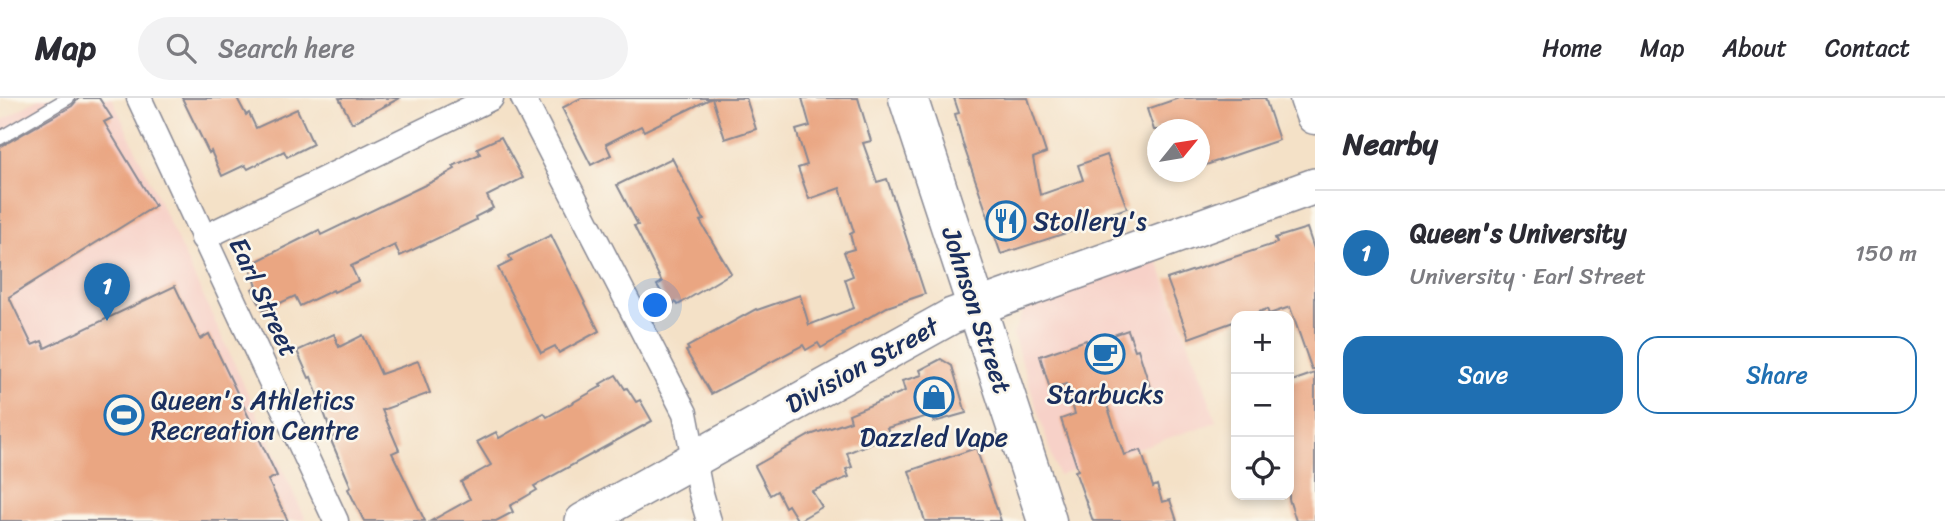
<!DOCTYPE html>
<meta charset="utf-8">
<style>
body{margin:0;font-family:Sriracha,sans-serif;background:#f2f2f3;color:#2b2b33}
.controls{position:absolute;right:21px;bottom:21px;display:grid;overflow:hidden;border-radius:14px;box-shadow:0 4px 10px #0003}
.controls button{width:63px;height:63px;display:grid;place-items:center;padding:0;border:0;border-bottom:2px solid #e1e1e2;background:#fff;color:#2b2b33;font:35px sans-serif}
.compass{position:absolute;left:1147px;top:21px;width:63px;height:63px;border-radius:50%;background:#fff;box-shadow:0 4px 10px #0003;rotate:60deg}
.you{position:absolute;left:656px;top:208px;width:24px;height:24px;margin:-18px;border:5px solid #fff;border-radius:50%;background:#1a73e8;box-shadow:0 0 0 10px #1a73e833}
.badge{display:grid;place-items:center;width:46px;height:46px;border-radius:50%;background:#1f6fb2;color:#fff;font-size:23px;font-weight:700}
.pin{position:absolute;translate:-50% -58px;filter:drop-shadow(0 2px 4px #0008)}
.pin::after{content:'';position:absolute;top:37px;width:24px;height:21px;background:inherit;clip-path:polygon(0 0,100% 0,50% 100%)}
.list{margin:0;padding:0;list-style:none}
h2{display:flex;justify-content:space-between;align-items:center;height:91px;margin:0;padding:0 28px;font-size:30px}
h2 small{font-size:23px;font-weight:400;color:#7c7c81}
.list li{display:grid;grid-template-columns:46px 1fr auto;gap:21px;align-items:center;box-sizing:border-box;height:126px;padding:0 28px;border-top:2px solid #e1e1e2}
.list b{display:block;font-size:26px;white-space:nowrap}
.list p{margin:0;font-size:23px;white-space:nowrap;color:#7c7c81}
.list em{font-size:23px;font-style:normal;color:#7c7c81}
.actions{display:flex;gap:14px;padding:21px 28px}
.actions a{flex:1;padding:16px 0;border:2px solid #1f6fb2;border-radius:21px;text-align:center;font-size:24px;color:#1f6fb2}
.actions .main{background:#1f6fb2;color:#fff}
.icon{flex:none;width:38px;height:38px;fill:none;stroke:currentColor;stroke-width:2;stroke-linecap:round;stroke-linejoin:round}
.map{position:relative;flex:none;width:1315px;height:423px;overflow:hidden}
header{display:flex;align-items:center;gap:42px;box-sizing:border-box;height:98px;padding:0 35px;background:#fff;border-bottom:2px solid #e1e1e2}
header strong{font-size:33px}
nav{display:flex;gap:38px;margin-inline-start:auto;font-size:24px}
.search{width:490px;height:63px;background:#f2f2f3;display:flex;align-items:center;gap:18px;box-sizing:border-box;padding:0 24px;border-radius:38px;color:#7c7c81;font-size:26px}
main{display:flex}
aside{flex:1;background:#fff}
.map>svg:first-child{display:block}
.built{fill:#f7d1c8}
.building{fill:#eaa682}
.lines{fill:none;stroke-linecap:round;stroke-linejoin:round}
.lane-casing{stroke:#888892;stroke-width:15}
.street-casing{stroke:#888892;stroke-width:27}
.secondary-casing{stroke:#888892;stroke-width:38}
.primary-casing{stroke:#888892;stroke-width:41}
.lane{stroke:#fff;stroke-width:12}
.street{stroke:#fff;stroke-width:24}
.secondary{stroke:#fff;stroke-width:35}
.primary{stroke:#fff;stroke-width:38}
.labels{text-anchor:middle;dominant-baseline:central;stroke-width:5;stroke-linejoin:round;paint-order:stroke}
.poi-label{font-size:26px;fill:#1b2f5e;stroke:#fbf7ec;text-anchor:start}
.street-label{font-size:26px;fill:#1b2f5e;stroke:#fbf7ec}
</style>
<header>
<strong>Map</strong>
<div class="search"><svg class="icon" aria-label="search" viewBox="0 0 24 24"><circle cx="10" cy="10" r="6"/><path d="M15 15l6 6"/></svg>Search here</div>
<nav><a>Home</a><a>Map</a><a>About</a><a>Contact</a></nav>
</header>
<main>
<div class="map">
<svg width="1315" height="423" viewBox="0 0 1315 423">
<rect width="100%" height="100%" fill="#fbf7ec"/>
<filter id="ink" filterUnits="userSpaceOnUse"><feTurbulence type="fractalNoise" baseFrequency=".0143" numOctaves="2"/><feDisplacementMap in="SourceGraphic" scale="14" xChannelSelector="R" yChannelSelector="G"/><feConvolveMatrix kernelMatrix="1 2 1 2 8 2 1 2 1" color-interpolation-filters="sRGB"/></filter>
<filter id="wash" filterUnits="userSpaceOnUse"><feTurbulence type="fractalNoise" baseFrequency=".00686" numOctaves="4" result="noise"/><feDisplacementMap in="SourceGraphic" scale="28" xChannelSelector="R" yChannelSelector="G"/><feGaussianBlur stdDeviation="1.57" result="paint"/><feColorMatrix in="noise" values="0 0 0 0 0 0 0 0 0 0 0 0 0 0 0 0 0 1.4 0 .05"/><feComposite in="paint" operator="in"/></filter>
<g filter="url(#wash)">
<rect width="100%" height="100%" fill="#f4e1c7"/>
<!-- built -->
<g class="built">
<polygon points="39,0 112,0 306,422 0,423 0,24"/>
<polygon points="1157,160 1204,286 1216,324 1058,377 1013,236 1025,209"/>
</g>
<g id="blocks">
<!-- building -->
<g class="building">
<polygon points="79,0 99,0 112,20 104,24 155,108 9,199 32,247 42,243 45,250 175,188 200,241 209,236 277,378 268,382 288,423 0,423 0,49 72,8"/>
<polygon points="182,0 237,0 246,17 249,15 256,30 297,11 313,46 287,59 284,53 248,71 245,67 222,78 211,53 209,55"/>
<polygon points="339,0 400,0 352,25"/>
<polygon points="581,0 746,0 756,31 725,41 712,0 644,33 641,28 606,46 611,57 591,67 562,10"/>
<polygon points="802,0 858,0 871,43 863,45 877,84 887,81 925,196 887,209 842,235 844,237 821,250 818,245 806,252 803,247 711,296 686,253 689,252 687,249 756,211 757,212 800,197 809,227 854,210 845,181 853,178 844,154 854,151 850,136 854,134 840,90 809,101 798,70 807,67 796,32 810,28"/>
<polygon points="954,0 1028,0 1046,55 1033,60 1040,97 1083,82 1078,67 1107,57 1127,110 1086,124 1088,128 1001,156 963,46 955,16 959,15"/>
<polygon points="1179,0 1265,0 1279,42 1200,69 1200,32 1154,32 1147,11"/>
<polygon points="501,39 523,80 487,98 493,110 475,119 476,122 400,158 395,147 351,168 358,183 334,194 333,192 300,208 295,198 263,213 252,191 257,188 249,167 319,132 321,137 446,77 446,76 455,71 453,68 480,56 477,50"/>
<polygon points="672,60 704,122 700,123 731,175 678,207 676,204 670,208 657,187 662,184 634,128 638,127 617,87"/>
<polygon points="1307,130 1315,154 1315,271 1312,272 1290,209 1269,216 1267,211 1248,218 1236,218 1236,223 1189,240 1167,181 1277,145 1275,140"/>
<polygon points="551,137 599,233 559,255 555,248 541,255 498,170 512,163 509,158"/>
<polygon points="1128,232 1135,252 1138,251 1150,289 1106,304 1124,357 1141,352 1153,389 1157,387 1162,404 1170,402 1177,423 1093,423 1075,373 1078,372 1061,321 1075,316 1066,286 1050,291 1040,258 1086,242 1087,246"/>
<polygon points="334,236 339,249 363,237 381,276 418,263 430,295 382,312 399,352 392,355 425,423 364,423 348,391 351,389 330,340 333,339 311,279 309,280 297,253"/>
<polygon points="941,261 952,268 966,315 934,324 931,317 887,330 890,337 847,355 852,369 846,371 849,379 812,393 822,409 798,423 788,407 785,409 777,393 770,397 755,368 810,337 851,323 849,316 905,293 902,283 922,277 920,272"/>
<polygon points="1315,275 1315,423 1296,423 1289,401 1289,284"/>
<polygon points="616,277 625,291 627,290 636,304 640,302 652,323 534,388 537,392 510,408 513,414 496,423 431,423 470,401 461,384 491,367 477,344 496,334 499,340 544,315 547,319 602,288 600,286"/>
<polygon points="976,350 1001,423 925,423 909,373"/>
</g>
</g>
</g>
<g filter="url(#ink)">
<use href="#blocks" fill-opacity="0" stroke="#888892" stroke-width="2"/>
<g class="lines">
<!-- lane casing -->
<g class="lane-casing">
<polyline id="lane" points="0,40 68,0"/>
</g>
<!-- street casing -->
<g class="street-casing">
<g id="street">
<polyline points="139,0 336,423"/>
<polyline points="523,0 685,315 700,392 709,423"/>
<polyline points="203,140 491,0"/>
</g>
</g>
<!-- secondary casing -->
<g class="secondary-casing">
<polyline id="secondary" points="583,423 952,218 1315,88"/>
</g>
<!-- primary casing -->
<g class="primary-casing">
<g id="primary">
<polyline points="908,0 1047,423"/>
<polyline points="1309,0 1315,17"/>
</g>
</g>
<!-- lane -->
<use href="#lane" class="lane"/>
<!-- street -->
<use href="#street" class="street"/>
<!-- secondary -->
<use href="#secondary" class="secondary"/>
<!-- primary -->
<use href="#primary" class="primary"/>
</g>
</g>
<!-- icons -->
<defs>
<g id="restaurant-ring" transform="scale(2.0125)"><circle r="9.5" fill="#fbf7ec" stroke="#1f6fb2" stroke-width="1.5"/><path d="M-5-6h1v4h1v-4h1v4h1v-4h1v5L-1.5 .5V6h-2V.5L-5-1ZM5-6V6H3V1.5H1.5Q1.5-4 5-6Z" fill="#1f6fb2"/></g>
<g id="cafe-ring" transform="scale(2.0125)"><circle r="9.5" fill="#fbf7ec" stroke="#1f6fb2" stroke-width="1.5"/><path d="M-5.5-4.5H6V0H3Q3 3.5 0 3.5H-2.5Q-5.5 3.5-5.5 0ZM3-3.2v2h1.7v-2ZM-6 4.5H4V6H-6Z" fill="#1f6fb2"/></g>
<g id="shop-ring" transform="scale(2.0125)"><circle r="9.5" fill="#fbf7ec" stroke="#1f6fb2" stroke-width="1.5"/><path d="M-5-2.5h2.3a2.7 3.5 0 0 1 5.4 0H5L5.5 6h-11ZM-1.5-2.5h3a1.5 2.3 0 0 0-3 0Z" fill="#1f6fb2"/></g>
<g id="stadium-ring" transform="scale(2.0125)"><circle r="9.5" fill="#fbf7ec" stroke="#1f6fb2" stroke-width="1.5"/><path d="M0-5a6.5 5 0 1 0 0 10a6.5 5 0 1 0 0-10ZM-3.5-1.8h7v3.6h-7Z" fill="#1f6fb2"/></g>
</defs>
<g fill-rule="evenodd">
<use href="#restaurant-ring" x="1006" y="123"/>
<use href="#cafe-ring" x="1105" y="256"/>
<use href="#shop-ring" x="934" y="299"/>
<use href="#stadium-ring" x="124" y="317"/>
</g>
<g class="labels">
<!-- poi labels -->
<g class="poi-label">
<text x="1033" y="123">Stollery's</text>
<text x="1105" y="296" text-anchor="middle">Starbucks</text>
<text x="151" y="302">Queen's Athletics<tspan x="151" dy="30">Recreation Centre</tspan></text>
<text x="934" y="339" text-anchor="middle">Dazzled Vape</text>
</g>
<!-- street labels -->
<g class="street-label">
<text transform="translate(264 199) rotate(65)">Earl Street</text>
<text transform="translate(977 212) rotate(72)">Johnson Street</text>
<text transform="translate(862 267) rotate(-29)">Division Street</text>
</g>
</g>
</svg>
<div class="controls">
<button>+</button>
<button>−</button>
<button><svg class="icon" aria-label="locate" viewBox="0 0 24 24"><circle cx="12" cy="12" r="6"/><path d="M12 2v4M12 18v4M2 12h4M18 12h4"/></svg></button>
</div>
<svg class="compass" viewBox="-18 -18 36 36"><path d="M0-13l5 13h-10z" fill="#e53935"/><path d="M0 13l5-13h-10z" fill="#7c7c81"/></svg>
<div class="you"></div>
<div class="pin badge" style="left:107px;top:223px">1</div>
</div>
<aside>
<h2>Nearby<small></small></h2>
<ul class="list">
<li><span class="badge">1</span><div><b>Queen's University</b><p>University · Earl Street</p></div><em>150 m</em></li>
</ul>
<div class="actions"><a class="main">Save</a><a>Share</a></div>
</aside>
</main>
